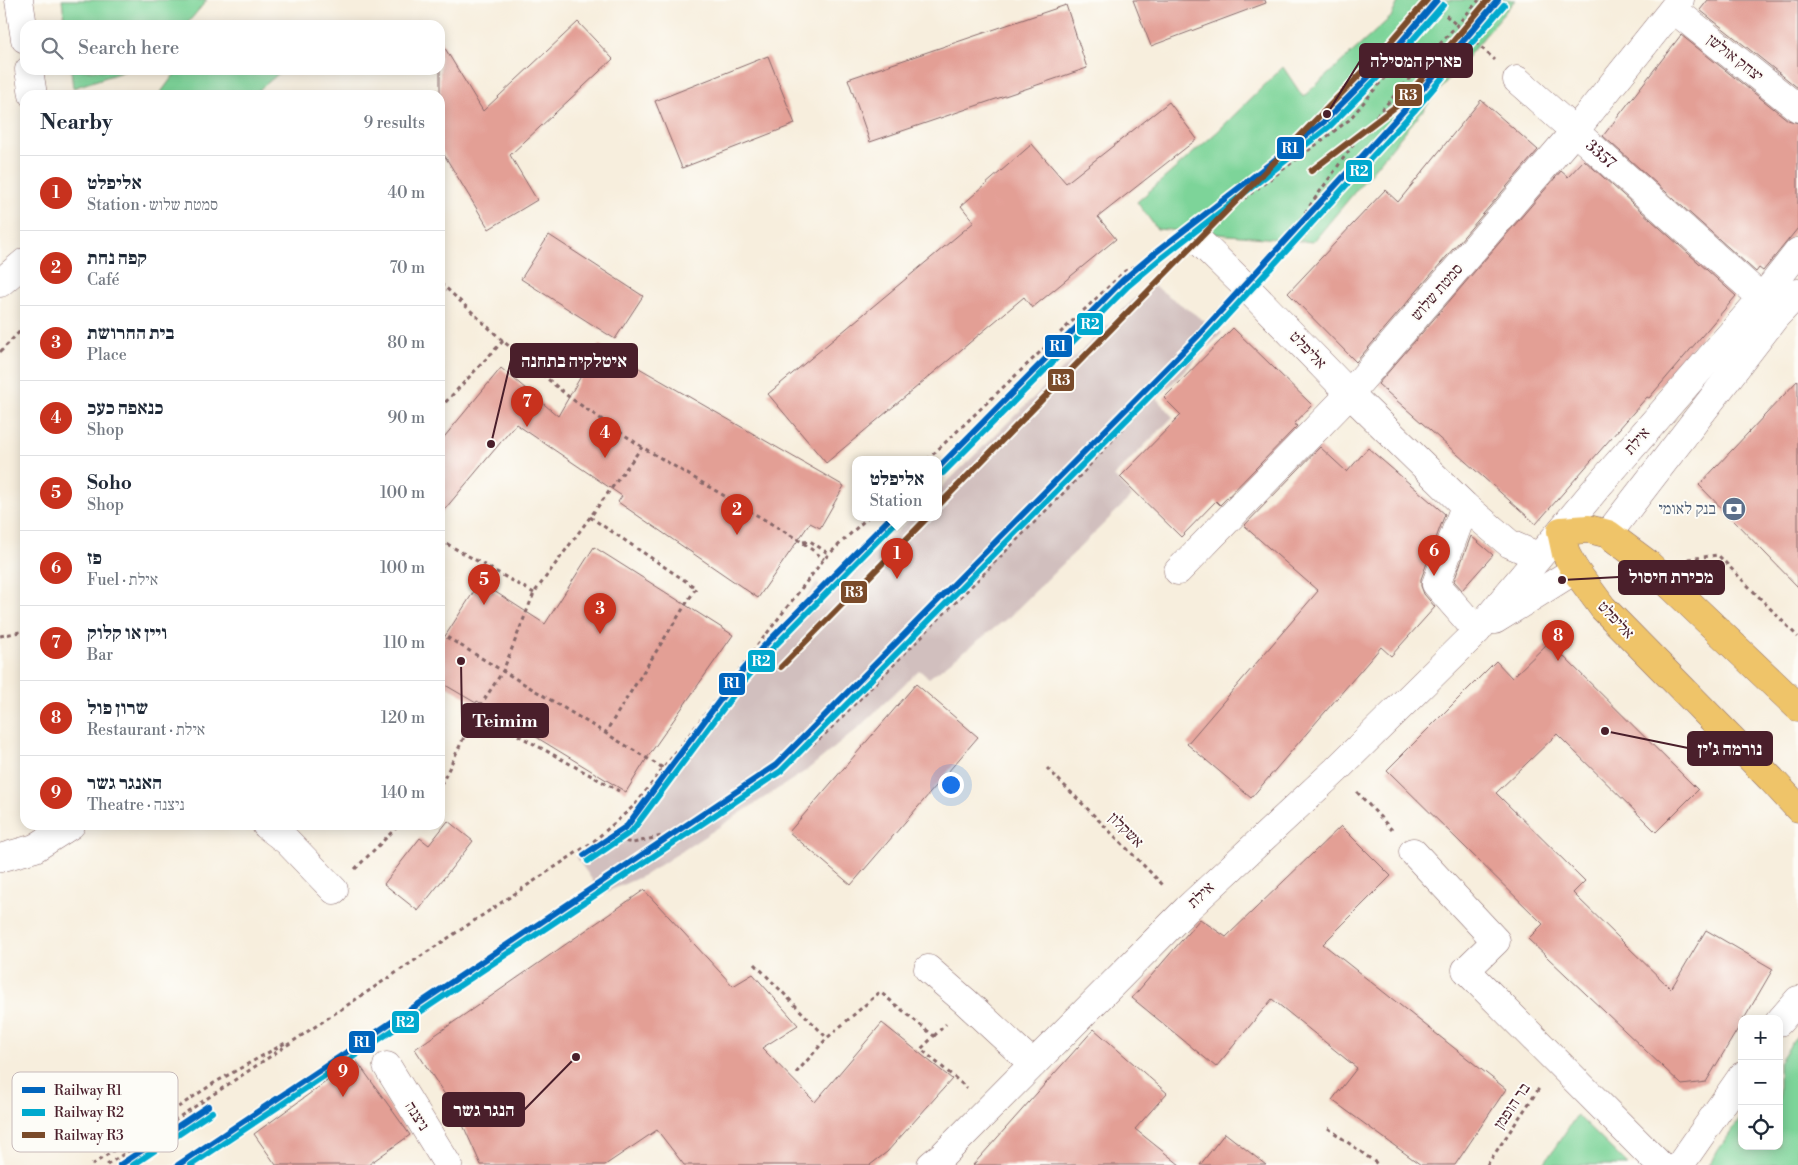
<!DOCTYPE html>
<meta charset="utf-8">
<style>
body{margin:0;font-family:"Libre Bodoni","Frank Ruhl Libre",serif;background:#f2f2f3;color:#1f2937}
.controls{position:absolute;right:15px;bottom:15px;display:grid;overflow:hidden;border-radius:10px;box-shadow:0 2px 12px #0003}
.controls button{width:45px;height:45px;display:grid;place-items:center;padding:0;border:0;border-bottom:1px solid #e0e1e3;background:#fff;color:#1f2937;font:25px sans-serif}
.you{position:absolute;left:950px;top:784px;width:18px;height:18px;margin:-12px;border:4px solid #fff;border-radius:50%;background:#1a73e8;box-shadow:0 0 0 8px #1a73e833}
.badge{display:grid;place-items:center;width:32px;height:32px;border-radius:50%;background:#c8321e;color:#fff;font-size:16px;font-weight:700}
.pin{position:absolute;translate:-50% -41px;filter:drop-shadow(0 1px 2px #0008)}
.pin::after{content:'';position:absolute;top:26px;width:18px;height:15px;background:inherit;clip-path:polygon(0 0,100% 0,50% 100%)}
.popup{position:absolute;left:852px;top:456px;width:90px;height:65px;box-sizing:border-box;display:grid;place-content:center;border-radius:10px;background:#fff;filter:drop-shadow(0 1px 4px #0005);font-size:16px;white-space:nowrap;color:#747a83}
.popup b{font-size:19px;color:#1f2937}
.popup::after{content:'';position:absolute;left:50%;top:100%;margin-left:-10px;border:10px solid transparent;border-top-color:#fff}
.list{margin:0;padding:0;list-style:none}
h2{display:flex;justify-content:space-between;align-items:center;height:65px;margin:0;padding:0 20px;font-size:21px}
h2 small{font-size:16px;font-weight:400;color:#747a83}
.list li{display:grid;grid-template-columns:32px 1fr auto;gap:15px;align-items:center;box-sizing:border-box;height:75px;padding:0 20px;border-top:1px solid #e0e1e3}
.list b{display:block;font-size:19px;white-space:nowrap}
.list p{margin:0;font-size:16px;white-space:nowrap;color:#747a83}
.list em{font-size:16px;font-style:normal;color:#747a83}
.icon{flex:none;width:28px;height:28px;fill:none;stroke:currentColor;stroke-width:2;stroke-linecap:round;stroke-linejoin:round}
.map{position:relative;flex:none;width:1798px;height:1165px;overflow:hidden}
.search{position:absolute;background:#fff;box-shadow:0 2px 12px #0003;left:20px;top:20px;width:425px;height:55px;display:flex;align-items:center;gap:12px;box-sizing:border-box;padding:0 18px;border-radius:15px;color:#747a83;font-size:19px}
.panel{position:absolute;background:#fff;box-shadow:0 2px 12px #0003;left:20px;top:90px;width:425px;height:740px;border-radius:15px}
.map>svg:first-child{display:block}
.industrial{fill:#d1bfbe}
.green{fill:#7dd499;stroke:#647a62}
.building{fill:#e39f95}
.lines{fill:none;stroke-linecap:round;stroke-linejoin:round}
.minor-casing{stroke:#876769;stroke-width:29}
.major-casing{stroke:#876769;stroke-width:29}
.path{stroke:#876769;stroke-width:3;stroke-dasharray:4 4;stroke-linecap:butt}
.minor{stroke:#fff;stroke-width:28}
.major{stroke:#efc469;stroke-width:28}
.rail-1-casing{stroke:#fdfcf7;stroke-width:10}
.rail-2-casing{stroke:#fdfcf7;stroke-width:10}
.rail-3-casing{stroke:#fdfcf7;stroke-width:10}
.rail-1{stroke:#0065bd;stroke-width:6}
.rail-2{stroke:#00a9ce;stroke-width:6}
.rail-3{stroke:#7a4b2a;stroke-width:6}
.labels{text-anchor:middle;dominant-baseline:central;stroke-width:4;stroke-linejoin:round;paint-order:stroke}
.street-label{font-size:16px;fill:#4a1f2b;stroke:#fdfcf7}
.service-label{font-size:16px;fill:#4e5e75;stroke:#fdfcf7;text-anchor:end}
.key{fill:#fdfcf7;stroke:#c7baba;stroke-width:1}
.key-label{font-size:14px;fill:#4a1f2b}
.leader{fill:none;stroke:#4a1f2b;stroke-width:2}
.callout-dot{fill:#4a1f2b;stroke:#fdfcf7;stroke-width:2}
.callout{fill:#4a1f2b;stroke:#4a1f2b;stroke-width:2}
.callout-label{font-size:18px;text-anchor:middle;font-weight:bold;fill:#fff}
.line-badge{stroke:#fdfcf7;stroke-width:2}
.badge-label{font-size:14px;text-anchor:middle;font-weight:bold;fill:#fff}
</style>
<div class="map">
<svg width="1798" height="1165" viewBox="0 0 1798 1165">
<rect width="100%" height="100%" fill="#fdfcf7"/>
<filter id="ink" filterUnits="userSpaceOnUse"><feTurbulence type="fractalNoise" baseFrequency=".02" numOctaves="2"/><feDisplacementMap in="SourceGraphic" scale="10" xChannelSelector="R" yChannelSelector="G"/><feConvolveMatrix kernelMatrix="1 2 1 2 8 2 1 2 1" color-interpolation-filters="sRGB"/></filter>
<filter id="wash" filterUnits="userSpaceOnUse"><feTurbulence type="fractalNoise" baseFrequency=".0096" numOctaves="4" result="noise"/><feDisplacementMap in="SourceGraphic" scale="20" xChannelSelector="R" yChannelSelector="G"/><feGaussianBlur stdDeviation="1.12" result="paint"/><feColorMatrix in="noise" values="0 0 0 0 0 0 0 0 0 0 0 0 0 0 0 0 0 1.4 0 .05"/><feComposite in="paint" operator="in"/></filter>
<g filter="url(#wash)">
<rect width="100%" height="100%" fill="#f7eedd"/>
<!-- industrial -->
<polygon class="industrial" points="1150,283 1222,333 1157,399 1173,417 1114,476 1132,496 1009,617 929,678 919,670 855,731 807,770 645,875 602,894 576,857 627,823 817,583 830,597 911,518 938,518 938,491"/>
<!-- green -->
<g class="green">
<polygon points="62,0 207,0 186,25 65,25"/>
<polygon points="1399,0 1515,0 1313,242 1157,229 1137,202 1217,132 1283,67 1303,97 1391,17"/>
<polygon points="71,70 128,70 73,88"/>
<polygon points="181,70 283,70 253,95 159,95 173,76"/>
<polygon points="1798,1034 1798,1165 1708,1165 1742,1116 1742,1146 1779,1146 1779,1062"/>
<polygon points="1577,1115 1628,1165 1543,1165"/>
</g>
<g id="blocks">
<!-- building -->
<g class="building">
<polygon points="1133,0 1265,0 1266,3 1151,46"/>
<polygon points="1708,0 1798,0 1798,88 1700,10"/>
<polygon points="1066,5 1087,68 870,142 848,79"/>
<polygon points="578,22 613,59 510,155 537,200 489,229 440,148 440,40 483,111"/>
<polygon points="1681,35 1788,120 1798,123 1798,228 1763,271 1759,268 1756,272 1603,136"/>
<polygon points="768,56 795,124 682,168 655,101"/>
<polygon points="1481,100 1538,150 1356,362 1288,293 1385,190 1398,202"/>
<polygon points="1169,102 1197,139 1098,217 1116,239 1032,308 1024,297 826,463 768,394 974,222 961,206 1032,144 1066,183"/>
<polygon points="1584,160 1736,296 1649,398 1647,397 1536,524 1378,384 1561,171 1568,177"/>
<polygon points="549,235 643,296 615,339 521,279"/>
<polygon points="1233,328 1312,405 1294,424 1297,426 1220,505 1216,501 1181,537 1120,477 1181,415 1164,398"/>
<polygon points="599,345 844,486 820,528 810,523 758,598 618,502 622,496 516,424 440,515 440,442 501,368 558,416"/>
<polygon points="1798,380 1798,587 1699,485"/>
<polygon points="1320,447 1347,472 1368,448 1445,514 1421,579 1421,586 1424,594 1435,607 1391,656 1381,647 1251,798 1187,744 1318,591 1244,526"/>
<polygon points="1471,536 1493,555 1462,590 1454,581"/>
<polygon points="594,547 733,635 647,758 626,792 477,701 476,703 440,682 440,644 480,582 545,624"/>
<polygon points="1549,642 1698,790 1656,832 1557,734 1496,793 1585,881 1573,893 1671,989 1706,930 1773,969 1744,1019 1742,1019 1742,1022 1706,1082 1682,1085 1528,939 1543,924 1387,770 1496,661 1512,678"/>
<polygon points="916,684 978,737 851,885 789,832"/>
<polygon points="448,821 473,841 418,911 384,884 420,838 429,845"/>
<polygon points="1341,826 1391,876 1323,944 1506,1089 1455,1165 1421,1165 1332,1100 1357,1068 1272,999 1216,1067 1132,998 1200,919 1226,937"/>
<polygon points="644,890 733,986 753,974 798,1025 762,1048 815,1102 882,1023 952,1079 887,1152 870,1165 684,1165 657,1130 605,1165 481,1165 453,1103 451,1104 415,1049"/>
<polygon points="1094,1029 1167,1093 1135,1129 1180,1165 973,1165"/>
<polygon points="356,1060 410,1135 368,1165 276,1165 254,1134"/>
<polygon points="1225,1133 1266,1165 1200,1165"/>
</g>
</g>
</g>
<g filter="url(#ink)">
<use href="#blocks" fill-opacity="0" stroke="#876769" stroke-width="1"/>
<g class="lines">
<!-- minor casing -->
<g class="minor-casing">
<g id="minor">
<polyline points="19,0 25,39"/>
<polyline points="1673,9 1798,108"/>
<polyline points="29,70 33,95"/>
<path id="s1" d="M1517,80L1762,298"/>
<polyline points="1194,236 1249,290 1349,393 1465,506 1510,544 1538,556"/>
<polyline points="0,283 25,262"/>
<polyline points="1465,506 1436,584 1477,631"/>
<polyline points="1608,534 1776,316 1798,293"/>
<polyline points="1178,571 1343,401 1375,364 1574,132 1680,0"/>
<polyline points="1495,620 1575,570"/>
<polyline points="266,825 287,841 334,890"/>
<polyline points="1413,852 1496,941 1466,970 1660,1165"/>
<polyline points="0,858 35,848 71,825"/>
<polyline points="928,969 966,1002 1033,1064"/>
<polyline points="1779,1022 1798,1000"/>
<polyline points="387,1066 448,1165"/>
<polyline points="931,1165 943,1155 1187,909 1336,770 1477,631 1599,485 1762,298 1798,252"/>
<polyline points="1680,1165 1742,1076"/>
</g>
</g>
<!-- major casing -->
<g class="major-casing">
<polyline id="major" points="1798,707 1647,563 1608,534 1589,529 1561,531 1566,554 1575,570 1603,608 1772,780 1798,808"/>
</g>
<!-- path -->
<g class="path">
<polyline points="1440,10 1495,60"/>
<polyline points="1218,218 1349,120 1449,0"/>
<polyline points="1268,265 1362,132 1479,0"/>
<polyline points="440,285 444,286 503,341 569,397 642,447 802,542 824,559"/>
<polyline points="0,352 25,326"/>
<polyline points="440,408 503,341"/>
<polyline points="927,460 1125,271 1166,250"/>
<polyline points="590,517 696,588 605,733"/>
<polyline points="440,540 534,593"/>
<polyline points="803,542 810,541 829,554"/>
<polyline points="1688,559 1718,555 1798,637"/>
<polyline points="440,633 663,768"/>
<polyline points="0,636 25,631"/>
<polyline points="476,712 619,791"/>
<polyline points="1047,768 1165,887"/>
<polyline points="440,784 443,781 476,712 503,671 534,593 642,447"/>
<polyline points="1357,792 1392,830"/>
<polyline points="594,841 614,839 633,843 699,827 761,787 824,735 1075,481 1229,313"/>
<polyline points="355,869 399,825"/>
<polyline points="755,964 827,1038"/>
<polyline points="934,1036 946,1024"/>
<polyline points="796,1073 827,1038 880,992 934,1036 921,1049 967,1088"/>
<polyline points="1328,1128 1379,1165"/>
<polyline points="92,1165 214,1083 287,1042"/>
<polyline points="107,1165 594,841 636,804 824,559 867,518"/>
<polyline points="1487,1165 1540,1087"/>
</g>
<!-- minor -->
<use href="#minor" class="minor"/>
<!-- major -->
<use href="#major" class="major"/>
<!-- rail-1 casing -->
<g class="rail-1-casing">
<g id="rail-1">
<polyline points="938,468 1123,280 1155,253 1325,121 1390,55 1437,0"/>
<polyline points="584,855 627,826 734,681 762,648 890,518"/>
<polyline points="120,1165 208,1106"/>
<polyline points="178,1165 776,765 1197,337 1408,106 1498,0"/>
</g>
</g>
<!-- rail-2 casing -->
<g class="rail-2-casing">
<g id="rail-2">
<polyline points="943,473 1128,286 1160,259 1330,126 1395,60 1443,5"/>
<polyline points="588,861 632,831 740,686 768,653 895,523"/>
<polyline points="133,1165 212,1112"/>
<polyline points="191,1165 781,771 1203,342 1414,111 1504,5"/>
</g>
</g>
<!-- rail-3 casing -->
<g class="rail-3-casing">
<g id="rail-3">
<polyline points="1311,171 1403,101 1488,0"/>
<polyline points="938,506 1384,50 1427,0"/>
<polyline points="781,667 927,518"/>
</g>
</g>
<!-- rail-1 -->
<use href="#rail-1" class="rail-1"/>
<!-- rail-2 -->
<use href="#rail-2" class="rail-2"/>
<!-- rail-3 -->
<use href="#rail-3" class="rail-3"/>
</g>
</g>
<!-- icons -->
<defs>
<g id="bank-disc" transform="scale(1.25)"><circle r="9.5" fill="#5c6f8a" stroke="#fdfcf7"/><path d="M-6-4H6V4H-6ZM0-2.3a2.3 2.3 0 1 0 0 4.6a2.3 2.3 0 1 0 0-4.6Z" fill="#fff"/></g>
</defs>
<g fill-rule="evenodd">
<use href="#bank-disc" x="1734" y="509"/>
</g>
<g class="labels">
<!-- street labels -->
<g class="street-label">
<text transform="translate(1735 58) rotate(38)">יצחק אולשן</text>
<text stroke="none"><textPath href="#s1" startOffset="112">3357</textPath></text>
<text transform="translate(1437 292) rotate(-49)">סמטת שלוש</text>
<text transform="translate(1308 350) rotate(46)">אליפלט</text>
<text transform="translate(1637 441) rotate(-49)">אילת</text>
<text transform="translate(1616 620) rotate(47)">אליפלט</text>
<text transform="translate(1126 830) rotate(45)">אשקלון</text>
<text transform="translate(1201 895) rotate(-43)">אילת</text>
<text transform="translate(1512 1106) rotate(-56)">בר הופמן</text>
<text transform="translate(417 1116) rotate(58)">ניצנה</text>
</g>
<!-- service labels -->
<g class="service-label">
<text x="1716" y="509">בנק לאומי</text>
</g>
</g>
<!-- legend -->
<rect x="12" y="1072" width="166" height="80" rx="8" class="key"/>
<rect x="22" y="1087" width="23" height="6" fill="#0065bd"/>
<rect x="22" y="1109" width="23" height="7" fill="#00a9ce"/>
<rect x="22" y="1132" width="23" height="6" fill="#7a4b2a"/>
<g class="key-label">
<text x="54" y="1095">Railway R1</text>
<text x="54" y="1117">Railway R2</text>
<text x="54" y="1140">Railway R3</text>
</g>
<!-- callouts -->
<path class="leader" d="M1327 114L1360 61M491 444L511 360M1562 580L1619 577M461 661L462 721M1605 731L1688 748M576 1057L524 1110"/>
<g class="callout-dot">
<circle cx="1327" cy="114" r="5"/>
<circle cx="491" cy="444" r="5"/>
<circle cx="1562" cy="580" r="5"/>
<circle cx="461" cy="661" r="5"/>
<circle cx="1605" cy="731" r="5"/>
<circle cx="576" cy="1057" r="5"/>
</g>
<g class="callout">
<rect x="1360" y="44" width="112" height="33" rx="5"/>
<rect x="511" y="344" width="126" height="33" rx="5"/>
<rect x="1619" y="561" width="105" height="33" rx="5"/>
<rect x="462" y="704" width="86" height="33" rx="5"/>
<rect x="1688" y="732" width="84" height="33" rx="5"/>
<rect x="443" y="1093" width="81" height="33" rx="5"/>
</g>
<g class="callout-label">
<text x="1416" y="67">פארק המסילה</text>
<text x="574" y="367">איטלקיה בתחנה</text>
<text x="1671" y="583">מכירת חיסול</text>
<text x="505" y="727">Teimim</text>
<text x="1730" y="755">נורמה ג'ין</text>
<text x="484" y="1116">הנגר גשר</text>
</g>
<g class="line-badge">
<rect x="1394" y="83" width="29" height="24" rx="5" fill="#7a4b2a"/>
<rect x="1276" y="136" width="29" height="24" rx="5" fill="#0065bd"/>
<rect x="1345" y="159" width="28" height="24" rx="5" fill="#00a9ce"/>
<rect x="1076" y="312" width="28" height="24" rx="5" fill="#00a9ce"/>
<rect x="1044" y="334" width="29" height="24" rx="5" fill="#0065bd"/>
<rect x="1047" y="368" width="28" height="24" rx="5" fill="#7a4b2a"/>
<rect x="840" y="580" width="28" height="24" rx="5" fill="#7a4b2a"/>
<rect x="747" y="649" width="29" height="24" rx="5" fill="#00a9ce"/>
<rect x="718" y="672" width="28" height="24" rx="5" fill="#0065bd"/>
<rect x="391" y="1010" width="29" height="24" rx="5" fill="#00a9ce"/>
<rect x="348" y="1030" width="28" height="24" rx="5" fill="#0065bd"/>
</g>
<g class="badge-label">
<text x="1408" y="100">R3</text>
<text x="1290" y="153">R1</text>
<text x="1359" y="176">R2</text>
<text x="1090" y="329">R2</text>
<text x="1058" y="351">R1</text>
<text x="1061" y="385">R3</text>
<text x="854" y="597">R3</text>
<text x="761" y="666">R2</text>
<text x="732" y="688">R1</text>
<text x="405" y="1027">R2</text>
<text x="362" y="1047">R1</text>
</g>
</svg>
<div class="controls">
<button>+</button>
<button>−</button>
<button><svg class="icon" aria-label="locate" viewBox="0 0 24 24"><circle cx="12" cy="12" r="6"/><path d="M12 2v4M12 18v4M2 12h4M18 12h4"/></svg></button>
</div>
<div class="you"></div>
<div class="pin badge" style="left:897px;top:579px">1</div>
<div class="popup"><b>אליפלט</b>Station</div>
<div class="pin badge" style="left:737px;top:535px">2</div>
<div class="pin badge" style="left:600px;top:634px">3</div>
<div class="pin badge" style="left:605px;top:458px">4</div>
<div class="pin badge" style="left:484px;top:605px">5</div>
<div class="pin badge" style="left:1434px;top:576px">6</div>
<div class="pin badge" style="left:527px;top:427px">7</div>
<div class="pin badge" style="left:1558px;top:661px">8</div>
<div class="pin badge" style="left:343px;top:1097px">9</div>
<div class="search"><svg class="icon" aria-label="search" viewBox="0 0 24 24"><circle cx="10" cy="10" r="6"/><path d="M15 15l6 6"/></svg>Search here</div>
<section class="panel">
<h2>Nearby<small>9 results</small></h2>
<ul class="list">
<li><span class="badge">1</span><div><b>אליפלט</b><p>Station · סמטת שלוש</p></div><em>40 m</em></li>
<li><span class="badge">2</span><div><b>קפה נחת</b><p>Café</p></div><em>70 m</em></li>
<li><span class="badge">3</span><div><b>בית החרושת</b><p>Place</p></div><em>80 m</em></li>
<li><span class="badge">4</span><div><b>כנאפה כעכ</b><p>Shop</p></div><em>90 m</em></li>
<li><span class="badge">5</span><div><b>Soho</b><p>Shop</p></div><em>100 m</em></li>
<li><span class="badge">6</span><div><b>פז</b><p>Fuel · אילת</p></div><em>100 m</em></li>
<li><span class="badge">7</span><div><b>ויין או קלוק</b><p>Bar</p></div><em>110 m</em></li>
<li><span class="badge">8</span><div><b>שרון פול</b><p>Restaurant · אילת</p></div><em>120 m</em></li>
<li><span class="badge">9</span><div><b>האנגר גשר</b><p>Theatre · ניצנה</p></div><em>140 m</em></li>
</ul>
</section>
</div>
